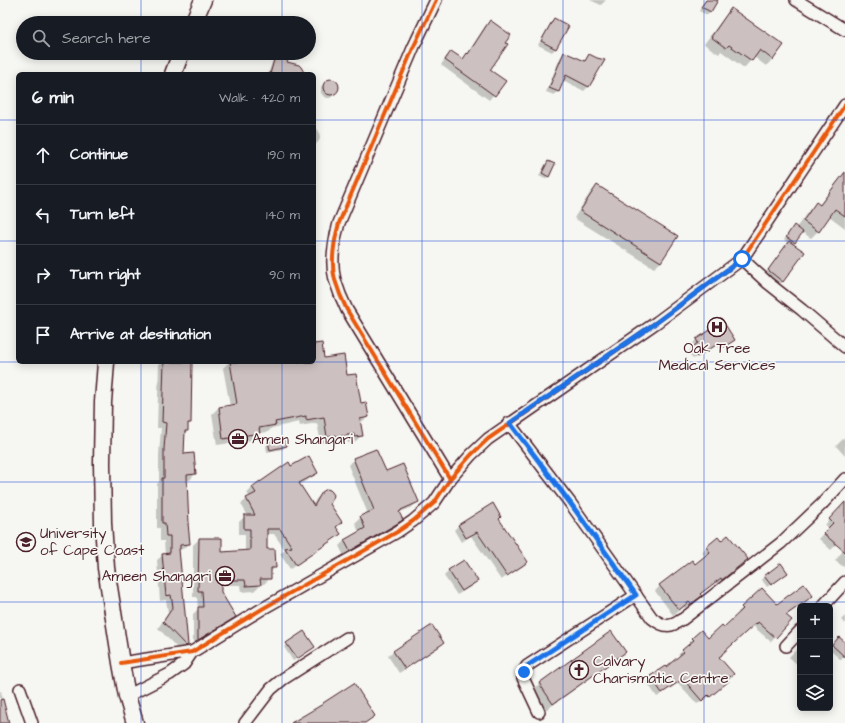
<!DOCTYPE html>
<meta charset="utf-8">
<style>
body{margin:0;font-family:"Architects Daughter",sans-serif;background:#20242c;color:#f1f3f6}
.controls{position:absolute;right:12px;bottom:12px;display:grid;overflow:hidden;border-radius:6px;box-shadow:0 2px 10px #0003}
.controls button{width:36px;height:36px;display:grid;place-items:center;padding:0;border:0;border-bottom:1px solid #363941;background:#171b24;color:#f1f3f6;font:20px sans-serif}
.stop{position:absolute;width:12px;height:12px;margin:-9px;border:3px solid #1a73e8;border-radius:50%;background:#fff}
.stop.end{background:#1a73e8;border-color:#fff;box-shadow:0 1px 4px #0008}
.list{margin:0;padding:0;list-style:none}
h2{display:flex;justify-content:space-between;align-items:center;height:52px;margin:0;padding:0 16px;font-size:17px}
h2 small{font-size:13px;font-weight:400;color:#9ea1a6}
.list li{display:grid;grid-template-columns:26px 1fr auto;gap:12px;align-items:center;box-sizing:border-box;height:60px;padding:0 16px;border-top:1px solid #363941}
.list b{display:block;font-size:15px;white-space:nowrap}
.list em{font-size:13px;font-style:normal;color:#9ea1a6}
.icon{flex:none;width:22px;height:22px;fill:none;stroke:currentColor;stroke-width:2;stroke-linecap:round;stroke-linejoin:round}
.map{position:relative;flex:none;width:845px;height:723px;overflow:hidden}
.search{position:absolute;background:#171b24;box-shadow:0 2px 10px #0003;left:16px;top:16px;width:300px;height:44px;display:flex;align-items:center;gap:10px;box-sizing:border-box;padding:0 14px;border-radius:22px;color:#9ea1a6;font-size:15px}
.panel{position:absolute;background:#171b24;box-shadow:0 2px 10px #0003;left:16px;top:72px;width:300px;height:292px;border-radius:6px}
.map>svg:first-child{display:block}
.shadow{fill:#0003}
.building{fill:#ccc1c0;stroke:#4a1f2b}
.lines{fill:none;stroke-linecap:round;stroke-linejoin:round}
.minor-casing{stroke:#4a1f2b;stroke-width:14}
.highway-casing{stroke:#4a1f2b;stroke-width:19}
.minor{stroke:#f6f6f2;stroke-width:11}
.highway{stroke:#f6f6f2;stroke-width:16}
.cycleway-casing{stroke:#f6f6f2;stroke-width:6}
.cycleway{stroke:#e8590c;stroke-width:4}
.route{stroke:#1a73e8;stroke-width:5}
.grid{fill:none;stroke:#1d4ed8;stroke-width:1;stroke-opacity:0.55}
.labels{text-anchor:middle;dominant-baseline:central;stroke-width:3.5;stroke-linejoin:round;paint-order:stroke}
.poi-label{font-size:15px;fill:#4a1f2b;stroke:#f6f6f2;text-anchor:start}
</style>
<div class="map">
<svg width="845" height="723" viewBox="0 0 845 723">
<rect width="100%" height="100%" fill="#f6f6f2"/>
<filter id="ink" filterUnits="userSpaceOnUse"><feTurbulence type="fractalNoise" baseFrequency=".025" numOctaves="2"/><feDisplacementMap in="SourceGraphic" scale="8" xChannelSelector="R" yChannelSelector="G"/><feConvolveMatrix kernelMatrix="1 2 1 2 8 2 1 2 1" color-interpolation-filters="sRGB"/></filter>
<g filter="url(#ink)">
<!-- shadow -->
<g class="shadow">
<polygon points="590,0 606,0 601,5"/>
<polygon points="705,0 716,0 710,12 707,15 699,11"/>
<polygon points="732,9 773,59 766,66 754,57 744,68 721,51 719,54 704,44 725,16"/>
<polygon points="554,19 568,27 555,49 552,52 538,45 551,22"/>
<polygon points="490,21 489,70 504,82 489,100 441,65 446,57 451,52 462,60 467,54 485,26"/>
<polygon points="564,53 584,61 589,55 588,87 584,91 563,80 559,91 554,95 546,92 560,58"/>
<polygon points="277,54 286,62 302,74 268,74 274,57"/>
<polygon points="331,79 335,80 339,84 339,87 338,90 335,94 330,98 327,98 324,97 321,93 321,87 326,81"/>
<polygon points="314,127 319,131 320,138 319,141 314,146"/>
<polygon points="548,162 549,176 545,179 539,176 545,165"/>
<polygon points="843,176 845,178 845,228 829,216 818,231 811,238 802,232 793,244 783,281 778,286 763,276 788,243 784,240 791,230 796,228 809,210 816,203 819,205 836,183"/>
<polygon points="597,186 661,262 654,268 574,218 590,193"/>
<polygon points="711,326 731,343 720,349 717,345 693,359 688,352 695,346 693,343 696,340 709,332 708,330"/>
<polygon points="314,342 315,342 316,345 324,359 347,376 368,417 360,423 362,435 355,442 348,443 347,440 330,443 330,441 321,443 317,423 300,426 299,422 272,428 268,432 258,433 252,440 217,445 212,414 219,407 230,406 223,368 229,362 314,362"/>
<polygon points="159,362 191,362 190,423 187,425 187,431 184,434 183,455 195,474 190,480 186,480 189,544 183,549 178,550 187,645 182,651 180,651 158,628 168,613 166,600 160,601 157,560 163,555 165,555 164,541 160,541 160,528 157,528 157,484 159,482 159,455 161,428 157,428"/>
<polygon points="845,437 845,456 836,446"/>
<polygon points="269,443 286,446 283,449 267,452 266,446"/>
<polygon points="354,459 385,473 418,502 412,507 398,513 402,519 396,525 386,532 344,556 339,546 345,540 359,532 355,523 361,517 368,514 348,465"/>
<polygon points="291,467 317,473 311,478 299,485 313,505 316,499 322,493 341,522 335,528 340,534 334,539 290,569 280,554 285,550 274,534 266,534 266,550 275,567 270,573 270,578 264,584 260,584 260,585 254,591 241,592 240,585 220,585 220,592 235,616 230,622 193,645 193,614 198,609 197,597 193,597 193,545 199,539 221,540 221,553 245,552 245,534 239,534 239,522 245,516 248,516 241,504 247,499 250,497 247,493 252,487 259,482"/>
<polygon points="845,501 845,535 831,550 819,539 829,528 825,525"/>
<polygon points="498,519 527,562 522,567 501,580 471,536 461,542 454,530 459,525"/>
<polygon points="707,547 741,564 717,584 715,582 700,594 696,600 685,608 684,607 673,615 655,591 660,586 692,561 695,565 705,557 702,552"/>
<polygon points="845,548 845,567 844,567 835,561"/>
<polygon points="449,571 477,581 472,586 457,595 444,576"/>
<polygon points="765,576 783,576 767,587 762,580"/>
<polygon points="762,590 776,605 811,596 807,600 786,616 791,620 771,642 753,626 752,627 751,627 718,657 726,679 723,685 705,700 704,699 697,704 678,683 657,697 646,681 651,677 666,668 680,656 678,655 690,644 689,643 693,639 708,639 724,629 739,614 738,612"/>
<polygon points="845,616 845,624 841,620"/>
<polygon points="611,632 625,651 618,658 546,710 532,691 539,684"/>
<polygon points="304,633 310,650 293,661 284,647"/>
<polygon points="836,642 845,644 845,656 841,660 830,650"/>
<polygon points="443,643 438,648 399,673 388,656 393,651"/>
<polygon points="800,646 800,667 789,657"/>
<polygon points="0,691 1,691 8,723 0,723"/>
</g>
<!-- building -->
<g class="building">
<polygon points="706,0 718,0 711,12 701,7"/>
<polygon points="731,8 784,45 773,60 760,50 752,61 729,45 726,48 711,37"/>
<polygon points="554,18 569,26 556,49 541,41"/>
<polygon points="490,20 511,35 505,43 508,44 490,70 506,81 495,96 445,60 451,51 463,59 467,53 468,54"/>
<polygon points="564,52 585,61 589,54 597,58 605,60 589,87 566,75 559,92 549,88"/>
<polygon points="276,53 289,57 287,62 299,65 301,67 305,74 270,74"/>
<circle cx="331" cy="87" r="8"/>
<polygon points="548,161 555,164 549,177 542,173"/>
<polygon points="845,172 845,216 835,209 819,232 803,221 816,202 820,205"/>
<polygon points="597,185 678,236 661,262 580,211"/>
<polygon points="794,225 803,232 795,243 786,237"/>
<polygon points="789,241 805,252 783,282 768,270"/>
<polygon points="721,318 735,340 724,347 721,342 697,357 691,348 698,343 696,339 712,329 710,326"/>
<polygon points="322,343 324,358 344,355 347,375 356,374 361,403 366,402 369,417 360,419 363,436 354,437 354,434 336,437 336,435 327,437 324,417 306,420 306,416 275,422 276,425 259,428 260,433 223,439 219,407 237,404 230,362 314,362 314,344"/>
<polygon points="164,362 192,362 191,423 188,423 188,431 185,431 184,454 194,453 196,474 187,475 188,504 189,523 188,523 190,544 180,545 180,549 179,549 188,645 186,646 163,622 173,607 171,595 166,596 162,554 170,553 170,536 166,536 165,523 162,523 162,478 164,478 164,449 166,423 162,422"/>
<polygon points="285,439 287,446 270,450 268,442"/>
<polygon points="376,449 386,471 403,464 419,502 401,510 401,511 399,512 403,520 393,526 350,551 344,540 365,528 360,516 374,510 353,458"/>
<polygon points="309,456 318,473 299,483 314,506 322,492 327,489 330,490 332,492 334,495 333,498 330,504 342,522 336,527 341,534 296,565 285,548 292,547 280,529 267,529 267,549 275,549 276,568 271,568 271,579 260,579 261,585 246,586 245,580 221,580 221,592 236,617 198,640 198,607 203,607 202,591 198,591 199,538 222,538 222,552 250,550 250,529 244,529 244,515 255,515 246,498 256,493 252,487 260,481 260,482 289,462 291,466"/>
<polygon points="845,502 845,552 823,533 833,523 829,519"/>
<polygon points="493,503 501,517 499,519 528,562 507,576 477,532 466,538 458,525"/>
<polygon points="728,535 748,559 722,580 721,578 700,594 702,596 691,604 689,602 679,610 659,585 692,560 695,564 710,552 706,547 718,537 721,541"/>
<polygon points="464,560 478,581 462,591 448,570"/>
<polygon points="781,563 788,573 771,585 764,576"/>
<polygon points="804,584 813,596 786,615 792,620 776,638 758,622 757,624 756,623 722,654 722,655 719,657 734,674 727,679 729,681 710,697 708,695 702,701 683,679 662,693 650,676 665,666 666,667 684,652 682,650 694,640 692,638 701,630 708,638 722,625 724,627 743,609 741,607 762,588 777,604"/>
<polygon points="432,625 444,643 405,669 393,651"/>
<polygon points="304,631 315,647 297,659 286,643"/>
<polygon points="611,631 626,652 553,704 539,683"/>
<polygon points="839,637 845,642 845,657 832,645"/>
<polygon points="354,683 375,716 365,723 291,723 323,704 323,703"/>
<polygon points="3,699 9,723 0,723 0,700"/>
</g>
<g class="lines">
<!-- minor casing -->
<g class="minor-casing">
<g id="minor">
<path d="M436,0L414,46L339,223C334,241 330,261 335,280C338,290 342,300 347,310L450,479"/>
<polyline points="796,0 845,30"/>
<polyline points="742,259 768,283 802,310 845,347"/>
<path d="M509,423L571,504L652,618C658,623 666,628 674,624C677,623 680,620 683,619L781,543L822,504L845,479"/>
<polyline points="823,606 845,582"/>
<polyline points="786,646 800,631"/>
<polyline points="121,663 192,652 262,609 397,532 413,521 434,503 450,479 471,455 488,439 657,322 742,259 845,105"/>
<polyline points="20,689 32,723"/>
<polyline points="127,696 170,674 184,664 192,652"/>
<polyline points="539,712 523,678 524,672 527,666 636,595"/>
<polyline points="245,723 271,689 283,679 347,638"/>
</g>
</g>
<!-- highway casing -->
<g class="highway-casing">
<g id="highway">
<polyline points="193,23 203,0"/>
<polyline points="173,74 181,53"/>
<polyline points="106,362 103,402 102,463 103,523 106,568 121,663 127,696 135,723"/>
</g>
</g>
<!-- minor -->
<use href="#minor" class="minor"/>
<!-- highway -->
<use href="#highway" class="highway"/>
<!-- cycleway casing -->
<g class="cycleway-casing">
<g id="cycleway">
<path d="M436,0L414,46L339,223C334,241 330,261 335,280C338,290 342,300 347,310L450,479"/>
<polyline points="121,663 192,652 262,609 397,532 413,521 434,503 450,479 471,455 488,439 657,322 742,259 845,105"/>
</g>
</g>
<!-- cycleway -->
<use href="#cycleway" class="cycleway"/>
</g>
</g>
<g class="lines" filter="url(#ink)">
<!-- route -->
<polyline class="route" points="524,672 527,666 636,595 571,504 510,423 657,322 742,259"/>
</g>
<!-- grid -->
<path class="grid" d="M141,0V23M282,0V23M422,0V723M563,0V723M704,0V723M141,53V74M282,53V74M0,120H18M314,120H845M0,241H18M314,241H845M0,362H18M141,362V723M282,362V723M314,362H845M0,482H845M0,602H845"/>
<!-- icons -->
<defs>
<g id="hospital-ring" transform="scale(1)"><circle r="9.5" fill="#f6f6f2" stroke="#4a1f2b" stroke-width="1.5"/><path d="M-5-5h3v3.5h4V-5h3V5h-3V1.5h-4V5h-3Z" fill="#4a1f2b"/></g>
<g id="office-ring" transform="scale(1)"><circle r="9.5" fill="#f6f6f2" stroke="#4a1f2b" stroke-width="1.5"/><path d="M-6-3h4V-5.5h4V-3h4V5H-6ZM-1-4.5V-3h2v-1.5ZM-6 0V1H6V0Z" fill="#4a1f2b"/></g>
<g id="university-ring" transform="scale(1)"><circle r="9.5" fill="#f6f6f2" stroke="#4a1f2b" stroke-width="1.5"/><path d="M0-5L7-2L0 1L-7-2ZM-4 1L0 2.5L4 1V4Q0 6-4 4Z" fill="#4a1f2b"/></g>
<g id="church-ring" transform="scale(1)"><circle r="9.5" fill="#f6f6f2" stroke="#4a1f2b" stroke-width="1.5"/><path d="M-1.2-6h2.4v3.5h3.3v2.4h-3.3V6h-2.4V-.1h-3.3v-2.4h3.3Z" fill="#4a1f2b"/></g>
</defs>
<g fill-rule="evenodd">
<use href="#hospital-ring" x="717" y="327"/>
<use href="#office-ring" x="238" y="439"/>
<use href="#university-ring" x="26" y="542"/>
<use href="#office-ring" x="225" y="576"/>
<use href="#church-ring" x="579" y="670"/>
</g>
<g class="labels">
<!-- poi labels -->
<g class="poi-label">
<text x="717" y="348" text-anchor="middle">Oak Tree<tspan x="717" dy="17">Medical Services</tspan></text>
<text x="252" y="439">Amen Shangari</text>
<text x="40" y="533">University<tspan x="40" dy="17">of Cape Coast</tspan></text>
<text x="211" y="576" text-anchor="end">Ameen Shangari</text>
<text x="593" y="661">Calvary<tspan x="593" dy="17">Charismatic Centre</tspan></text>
</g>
</g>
</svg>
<div class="controls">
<button>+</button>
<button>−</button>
<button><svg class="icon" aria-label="layers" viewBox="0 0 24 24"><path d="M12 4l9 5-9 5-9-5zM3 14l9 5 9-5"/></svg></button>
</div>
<div class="stop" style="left:742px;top:259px"></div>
<div class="stop end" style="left:524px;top:672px"></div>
<div class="search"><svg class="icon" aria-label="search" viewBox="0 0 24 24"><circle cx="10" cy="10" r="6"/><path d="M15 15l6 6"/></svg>Search here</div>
<section class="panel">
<h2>6 min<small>Walk · 420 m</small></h2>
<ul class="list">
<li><svg class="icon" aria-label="ahead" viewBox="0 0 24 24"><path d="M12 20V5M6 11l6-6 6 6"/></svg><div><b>Continue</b></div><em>190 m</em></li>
<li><svg class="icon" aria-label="left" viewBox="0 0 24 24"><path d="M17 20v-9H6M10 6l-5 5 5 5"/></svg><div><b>Turn left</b></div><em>140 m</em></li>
<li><svg class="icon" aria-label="right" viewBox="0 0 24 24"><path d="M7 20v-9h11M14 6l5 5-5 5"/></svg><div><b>Turn right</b></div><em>90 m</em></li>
<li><svg class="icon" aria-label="arrive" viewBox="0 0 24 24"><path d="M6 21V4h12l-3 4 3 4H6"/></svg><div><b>Arrive at destination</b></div></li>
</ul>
</section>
</div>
